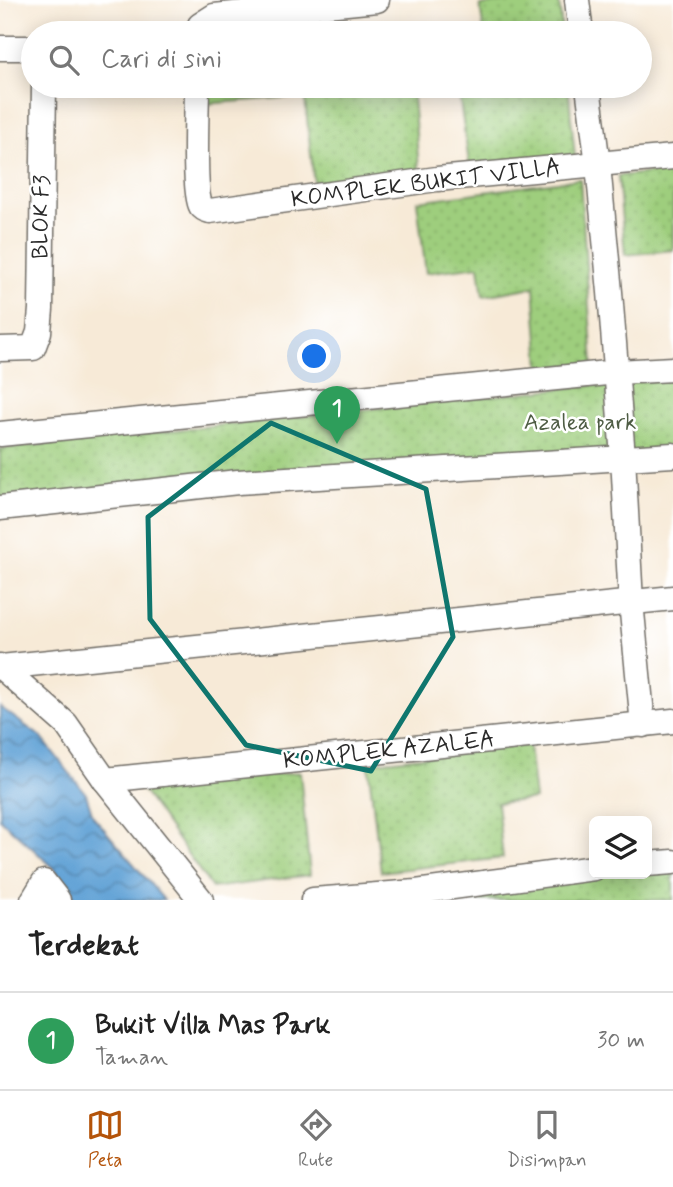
<!DOCTYPE html>
<html lang="id">
<style>
body{margin:0;font-family:Mynerve,sans-serif;background:#f2f2f2;color:#222}
.controls{position:absolute;right:21px;bottom:21px;display:grid;overflow:hidden;border-radius:10px;box-shadow:0 4px 18px #0003}
.controls button{width:63px;height:63px;display:grid;place-items:center;padding:0;border:0;border-bottom:2px solid #e0e0e0;background:#fff;color:#222;font:35px sans-serif}
.you{position:absolute;left:315px;top:357px;width:24px;height:24px;margin:-18px;border:5px solid #fff;border-radius:50%;background:#1a73e8;box-shadow:0 0 0 10px #1a73e833}
.badge{display:grid;place-items:center;width:46px;height:46px;border-radius:50%;background:#b45309;color:#fff;font-size:23px;font-weight:700}
.pin{position:absolute;translate:-50% -58px;filter:drop-shadow(0 2px 4px #0008)}
.pin::after{content:'';position:absolute;top:37px;width:24px;height:21px;background:inherit;clip-path:polygon(0 0,100% 0,50% 100%)}
.list{margin:0;padding:0;list-style:none}
h2{display:flex;justify-content:space-between;align-items:center;height:91px;margin:0;padding:0 28px;font-size:30px}
h2 small{font-size:23px;font-weight:400;color:#767676}
.list li{display:grid;grid-template-columns:46px 1fr auto;gap:21px;align-items:center;box-sizing:border-box;height:98px;padding:0 28px;border-top:2px solid #e0e0e0}
.list b{display:block;font-size:26px;white-space:nowrap}
.list p{margin:0;font-size:23px;white-space:nowrap;color:#767676}
.list em{font-size:23px;font-style:normal;color:#767676}
.icon{flex:none;width:38px;height:38px;fill:none;stroke:currentColor;stroke-width:2;stroke-linecap:round;stroke-linejoin:round}
.map{position:relative;flex:none;width:673px;height:900px;overflow:hidden}
.search{position:absolute;background:#fff;box-shadow:0 4px 18px #0003;left:21px;right:21px;top:21px;height:77px;display:flex;align-items:center;gap:18px;box-sizing:border-box;padding:0 24px;border-radius:38px;color:#767676;font-size:26px}
.sheet{height:189px;background:#fff}
nav{display:flex;justify-content:space-around;align-items:center;box-sizing:border-box;height:98px;border-top:2px solid #e0e0e0;background:#fff;font-size:19px;color:#767676}
nav a{display:grid;justify-items:center;gap:4px}
nav .on{color:#b45309}
.map>svg:first-child{display:block}
.grass{fill:url(#grass-dots);stroke:#647c54;stroke-width:2}
.water{fill:url(#water-waves);stroke:#486881;stroke-width:2}
.lines{fill:none;stroke-linecap:round;stroke-linejoin:round}
.minor-casing{stroke:#726e67;stroke-width:27}
.minor{stroke:#fff;stroke-width:24}
.marked{fill:none;stroke:#0f766e;stroke-width:5;stroke-linejoin:round}
.labels{text-anchor:middle;dominant-baseline:central;stroke-width:5;stroke-linejoin:round;paint-order:stroke}
.street-label{font-size:23px;fill:#2b2b2b;stroke:#fff}
.park-label{font-size:23px;fill:#4e5c44;stroke:#fff}
</style>
<div class="map">
<svg width="673" height="900" viewBox="0 0 673 900">
<defs>
<pattern id="grass-dots" width="8" height="8" patternUnits="userSpaceOnUse" patternTransform="scale(1.75)"><rect width="8" height="8" fill="#9ece7d"/><path d="M2 2h.1M6 6h.1" fill="none" stroke="#88b16c" stroke-width="1.8" stroke-linecap="round"/></pattern>
<pattern id="water-waves" width="16" height="10" patternUnits="userSpaceOnUse" patternTransform="scale(1.75)"><rect width="16" height="10" fill="#65a4d7"/><path d="M0 5q4-4 8 0t8 0" fill="none" stroke="#5386af"/></pattern>
</defs>
<rect width="100%" height="100%" fill="#fff"/>
<filter id="ink" filterUnits="userSpaceOnUse"><feTurbulence type="fractalNoise" baseFrequency=".0143" numOctaves="2"/><feDisplacementMap in="SourceGraphic" scale="14" xChannelSelector="R" yChannelSelector="G"/><feConvolveMatrix kernelMatrix="1 2 1 2 8 2 1 2 1" color-interpolation-filters="sRGB"/></filter>
<filter id="wash" filterUnits="userSpaceOnUse"><feTurbulence type="fractalNoise" baseFrequency=".00686" numOctaves="4" result="noise"/><feDisplacementMap in="SourceGraphic" scale="28" xChannelSelector="R" yChannelSelector="G"/><feGaussianBlur stdDeviation="1.57" result="paint"/><feColorMatrix in="noise" values="0 0 0 0 0 0 0 0 0 0 0 0 0 0 0 0 0 1.4 0 .05"/><feComposite in="paint" operator="in"/></filter>
<g filter="url(#wash)">
<rect width="100%" height="100%" fill="#f7ead7"/>
<!-- grass -->
<g class="grass">
<polygon points="518,0 559,0 562,33 484,33 480,6"/>
<polygon points="298,19 299,33 205,33 205,31"/>
<polygon points="204,86 304,86 305,96 204,104"/>
<polygon points="466,86 568,86 575,157 470,170 458,87"/>
<polygon points="412,87 419,169 314,183 305,99"/>
<polygon points="673,171 673,250 625,255 618,176"/>
<polygon points="580,179 593,364 540,367 534,287 483,296 479,266 426,273 417,201"/>
<polygon points="673,380 673,453 0,511 0,449 622,382"/>
<polygon points="529,745 535,799 497,803 503,858 381,872 368,763"/>
<polygon points="300,772 310,875 212,888 141,788"/>
<polygon points="673,862 673,900 468,900 466,881 594,874 647,874"/>
</g>
<!-- water -->
<polygon class="water" points="0,707 41,737 86,794 93,816 164,900 76,900 54,868 0,819"/>
</g>
<g filter="url(#ink)">
<g class="lines">
<!-- minor casing -->
<g class="minor-casing">
<g id="minor">
<polyline points="577,0 581,33"/>
<polyline points="199,33 200,25 214,16 377,0"/>
<polyline points="0,48 33,48"/>
<path d="M197,86C197,106 193,193 201,206C204,210 206,210 210,211L437,179L673,157"/>
<polyline points="588,86 598,165 610,292 623,457 631,602 643,725"/>
<polyline points="0,349 33,348 39,332 41,309 44,86"/>
<polyline points="0,434 617,372 673,369"/>
<polyline points="0,508 238,482 673,455"/>
<polyline points="0,666 66,724 105,780 201,900"/>
<polyline points="1,667 673,598"/>
<polyline points="105,780 673,721"/>
<polyline points="647,864 673,862"/>
<polyline points="33,900 44,882 58,900"/>
<polyline points="313,900 416,892 594,868"/>
</g>
</g>
<!-- minor -->
<use href="#minor" class="minor"/>
</g>
</g>
<!-- marked area -->
<path class="marked" d="M271,423L426,489L453,637L371,771L246,745L150,619L148,517Z"/>
<g class="labels">
<!-- street labels -->
<g class="street-label">
<text transform="translate(426 184) rotate(-7)">KOMPLEK BUKIT VILLA</text>
<text transform="translate(42 217) rotate(-89)">BLOK F3</text>
<text transform="translate(389 751) rotate(-6)">KOMPLEK AZALEA</text>
</g>
<!-- park labels -->
<g class="park-label">
<text x="580" y="423">Azalea park</text>
</g>
</g>
</svg>
<div class="controls">
<button><svg class="icon" aria-label="layers" viewBox="0 0 24 24"><path d="M12 4l9 5-9 5-9-5zM3 14l9 5 9-5"/></svg></button>
</div>
<div class="you"></div>
<div class="pin badge" style="left:337px;top:444px;background:#2e9e5b">1</div>
<div class="search"><svg class="icon" aria-label="search" viewBox="0 0 24 24"><circle cx="10" cy="10" r="6"/><path d="M15 15l6 6"/></svg>Cari di sini</div>
</div>
<section class="sheet">
<h2>Terdekat<small></small></h2>
<ul class="list">
<li><span class="badge" style="background:#2e9e5b">1</span><div><b>Bukit Villa Mas Park</b><p>Taman</p></div><em>30 m</em></li>
</ul>
</section>
<nav>
<a class="on"><svg class="icon" aria-label="map" viewBox="0 0 24 24"><path d="M3 6l6-2 6 2 6-2v14l-6 2-6-2-6 2zM9 4v14M15 6v14"/></svg>Peta</a>
<a><svg class="icon" aria-label="directions" viewBox="0 0 24 24"><path d="M12 3l9 9-9 9-9-9zM9 14v-3h6M13 9l2 2-2 2"/></svg>Rute</a>
<a><svg class="icon" aria-label="saved" viewBox="0 0 24 24"><path d="M7 4h10v16l-5-4-5 4z"/></svg>Disimpan</a>
</nav>
